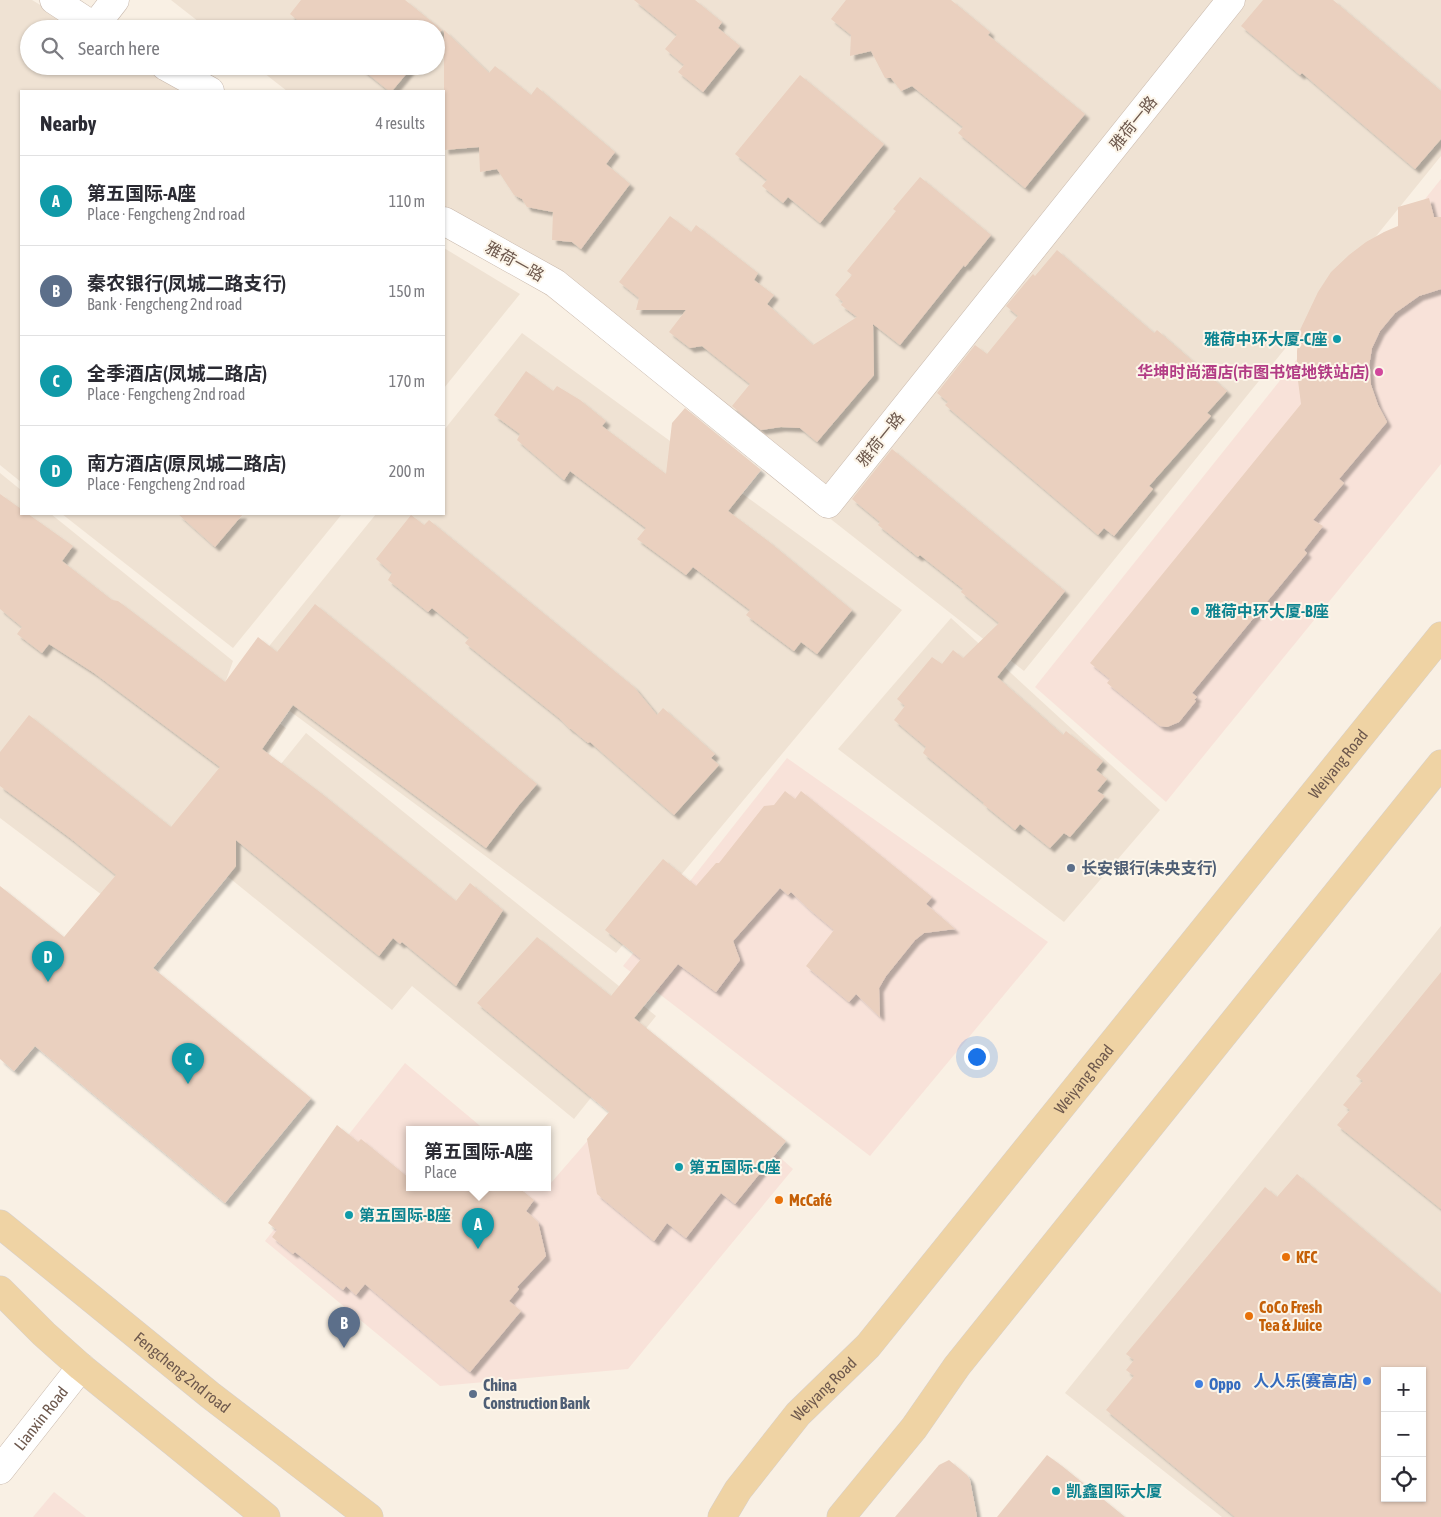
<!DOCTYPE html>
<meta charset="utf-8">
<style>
body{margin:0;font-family:"Asap Condensed","Noto Sans SC",sans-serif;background:#f2f2f3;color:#2b2b33}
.controls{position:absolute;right:15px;bottom:15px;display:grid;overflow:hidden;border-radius:0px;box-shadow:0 1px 4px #0004}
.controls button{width:45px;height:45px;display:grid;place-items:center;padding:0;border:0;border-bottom:1px solid #e1e1e2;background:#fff;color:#2b2b33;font:25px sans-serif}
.you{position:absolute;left:976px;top:1056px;width:18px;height:18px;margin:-12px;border:4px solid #fff;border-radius:50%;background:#1a73e8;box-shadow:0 0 0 8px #1a73e833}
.badge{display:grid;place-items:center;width:32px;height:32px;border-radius:50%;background:#111827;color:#fff;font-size:16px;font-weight:700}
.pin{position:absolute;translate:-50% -41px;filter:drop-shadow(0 1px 2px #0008)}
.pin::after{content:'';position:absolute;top:26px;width:18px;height:15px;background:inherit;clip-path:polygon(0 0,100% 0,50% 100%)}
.popup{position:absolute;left:406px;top:1126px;width:145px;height:65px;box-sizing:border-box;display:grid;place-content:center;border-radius:0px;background:#fff;filter:drop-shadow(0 1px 4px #0005);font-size:16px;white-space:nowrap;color:#7c7c81}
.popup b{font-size:19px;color:#2b2b33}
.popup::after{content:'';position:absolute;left:50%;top:100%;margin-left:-10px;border:10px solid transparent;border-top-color:#fff}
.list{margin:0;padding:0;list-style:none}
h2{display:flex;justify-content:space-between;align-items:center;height:65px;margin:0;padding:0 20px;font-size:21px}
h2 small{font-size:16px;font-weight:400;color:#7c7c81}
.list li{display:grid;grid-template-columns:32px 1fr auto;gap:15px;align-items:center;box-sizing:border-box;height:90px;padding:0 20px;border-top:1px solid #e1e1e2}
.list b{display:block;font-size:19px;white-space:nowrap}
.list p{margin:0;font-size:16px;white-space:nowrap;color:#7c7c81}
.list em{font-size:16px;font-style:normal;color:#7c7c81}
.icon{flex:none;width:28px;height:28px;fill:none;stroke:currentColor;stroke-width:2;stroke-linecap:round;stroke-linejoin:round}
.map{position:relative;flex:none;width:1441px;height:1517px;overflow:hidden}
.search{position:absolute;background:#fff;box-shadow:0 1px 4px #0004;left:20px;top:20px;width:425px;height:55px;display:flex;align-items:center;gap:12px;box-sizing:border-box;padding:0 18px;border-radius:28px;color:#7c7c81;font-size:19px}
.panel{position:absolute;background:#fff;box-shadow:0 1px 4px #0004;left:20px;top:90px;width:425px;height:425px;border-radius:0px}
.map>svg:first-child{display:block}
.residential{fill:#efe2d3;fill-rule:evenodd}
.commercial{fill:#f8e2d9}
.building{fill:#ead0bf;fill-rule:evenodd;filter:url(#shadow)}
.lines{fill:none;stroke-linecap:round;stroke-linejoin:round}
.minor-casing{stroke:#c8b8ac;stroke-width:29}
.major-casing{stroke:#d6d0cd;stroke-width:29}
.minor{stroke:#fff;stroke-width:28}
.major{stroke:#efd3a4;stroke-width:28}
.culture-dot{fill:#0f9aa8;stroke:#fcf5e9;stroke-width:2}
.hotel-dot{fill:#d1479c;stroke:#fcf5e9;stroke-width:2}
.service-dot{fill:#5c6f8a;stroke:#fcf5e9;stroke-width:2}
.food-dot{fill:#e8710a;stroke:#fcf5e9;stroke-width:2}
.shop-dot{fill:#3f7fe0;stroke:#fcf5e9;stroke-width:2}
.labels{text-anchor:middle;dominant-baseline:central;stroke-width:4;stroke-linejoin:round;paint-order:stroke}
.street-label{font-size:16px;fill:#6d584d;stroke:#fcf5e9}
.culture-label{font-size:16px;font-weight:bold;fill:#0d838f;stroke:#fcf5e9;text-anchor:start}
.hotel-label{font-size:16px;font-weight:bold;fill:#b23c85;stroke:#fcf5e9;text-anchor:end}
.service-label{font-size:16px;font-weight:bold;fill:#4e5e75;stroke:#fcf5e9;text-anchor:start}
.food-label{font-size:16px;font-weight:bold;fill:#c56008;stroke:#fcf5e9;text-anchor:start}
.shop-label{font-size:16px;font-weight:bold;fill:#366cbe;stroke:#fcf5e9;text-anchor:end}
</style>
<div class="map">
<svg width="1441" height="1517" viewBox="0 0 1441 1517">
<defs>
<filter id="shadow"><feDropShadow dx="4.5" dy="4.5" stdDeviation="1" flood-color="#0004"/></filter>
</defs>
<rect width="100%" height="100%" fill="#f9f0e4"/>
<!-- residential -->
<g class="residential">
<polygon points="0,0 32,0 80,29 29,29 29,66 142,66 184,91 21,91 21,482 0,465"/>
<polygon points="171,0 1441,0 1441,156 1024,671 444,215 444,91 287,91 255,66 436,66 436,29 208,29"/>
<polygon points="444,248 520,294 444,388"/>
<polygon points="522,333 902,610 616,953 244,677 376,514 444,514 444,430"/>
<polygon points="0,473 21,490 21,514 51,514 233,661 224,686 286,728 151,932 0,818"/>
<polygon points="62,514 342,514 233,648"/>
<polygon points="951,618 1160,810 1064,922 838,749"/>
<polygon points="306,733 656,1016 574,1119 412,986 392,1010 205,858"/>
<path d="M1441,926V1517H1222L1065,1393ZM1385,1371H1422V1498H1385Z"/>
</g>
<!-- commercial -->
<g class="commercial">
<polygon points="1441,179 1441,464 1166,802 1035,687"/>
<polygon points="787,758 1048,942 870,1156 623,966"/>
<polygon points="663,1054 793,1169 628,1369 440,1386 265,1241 405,1063 485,1130 409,1130 409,1188 547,1188 547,1182 550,1184"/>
<polygon points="54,1492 86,1517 33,1517"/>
</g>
<!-- building -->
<g class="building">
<polygon points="301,0 405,0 442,30 436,37 436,29 308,29 290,14"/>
<polygon points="634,0 695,0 722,22 718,28 740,46 703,92 678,72 684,65 665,49 677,35"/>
<polygon points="846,0 951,0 990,32 988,35 1085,114 1025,188 958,133 963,127 912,86 901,91 891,78 885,78 871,51 850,56 851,35 831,19"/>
<polygon points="1263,0 1333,0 1441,91 1441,139 1415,169 1302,73 1300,75 1241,26"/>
<polygon points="444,30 489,73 495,66 531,95 537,87 615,152 606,164 630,184 581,249 572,242 552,240 553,212 527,207 522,199 514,195 497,169 480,172 479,147 444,150"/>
<polygon points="358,66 413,66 392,91 389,91"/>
<polygon points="800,75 884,144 820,223 788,197 783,203 762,186 767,180 735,154"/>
<polygon points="920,177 991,235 965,267 964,265 900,345 873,324 874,375 817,442 800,428 781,427 761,430 732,406 750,384 702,346 690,348 669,332 686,310 636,310 639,298 619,282 670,216 691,232 696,225 758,273 754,280 774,295 767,304 813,345 857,317 841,305 843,302 835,295 852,275 847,271 896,211 893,209"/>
<polygon points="1429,198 1434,217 1441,217 1441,289 1419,296 1395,313 1380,331 1372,348 1369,366 1371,385 1378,405 1387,422 1339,479 1344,483 1313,520 1323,526 1304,550 1307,553 1192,693 1197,697 1194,700 1196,701 1179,722 1167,727 1160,726 1107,683 1110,679 1090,663 1301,404 1297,373 1297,351 1300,330 1318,292 1331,272 1349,255 1366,242 1384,232 1398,226 1398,207"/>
<polygon points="1057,250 1154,333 1157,330 1227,391 1207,413 1211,416 1149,486 1153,489 1114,536 1104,528 1098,535 945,405 948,402 937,393 975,345 987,354 1018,316 1006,306 1033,274 1035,276"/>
<polygon points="526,371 553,391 557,386 580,400 606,421 602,426 666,474 672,423 685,408 761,470 728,511 768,541 852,610 817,654 801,642 794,651 746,615 750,610 693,567 686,575 637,539 646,528 570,471 564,480 517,440 520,434 494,415"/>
<polygon points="892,449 1065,591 997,677 1063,735 1066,731 1103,761 1096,770 1107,779 1097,791 1105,796 1070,837 1064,833 1050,848 1020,824 1015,830 983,804 984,803 923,753 926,747 894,720 905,706 897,699 932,657 942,664 953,650 963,658 999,623 961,592 963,589 920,555 918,557 878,525 880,522 852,499"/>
<polygon points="0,494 21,509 21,514 28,514 73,546 62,561 112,600 118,601 225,682 258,637 277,652 315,604 537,784 519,805 486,848 293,705 262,749 317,790 456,901 470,883 503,910 456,986 402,942 400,944 393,938 379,956 236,840 236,866 153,968 311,1098 225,1203 35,1046 14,1071 0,1059 0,886 64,937 116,875 70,838 0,786 0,752 29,715 171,827 220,767 94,673 49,644 42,653 17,634 22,627 0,609"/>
<polygon points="178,514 243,514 215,547"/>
<polygon points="411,515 424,525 429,520 634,687 657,715 663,708 715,754 711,758 719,765 674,815 590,742 588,743 571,729 570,729 559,718 465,643 469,638 432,608 428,612 388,580 392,573 376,559"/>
<polygon points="785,791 795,799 801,791 932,897 926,904 955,929 924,933 915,940 886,976 879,988 880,1017 856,994 849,1002 806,966 834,930 809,909 791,892 788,895 780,888 733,941 740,960 716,992 678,964 634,1018 786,1141 735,1204 721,1193 686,1238 667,1223 654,1241 597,1194 587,1139 609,1112 477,1003 537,937 611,996 641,959 605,930 643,883 663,859 696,886 716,863 719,863 764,806 774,805"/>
<polygon points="1441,972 1441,1209 1337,1125 1350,1110 1343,1105 1363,1081 1356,1076"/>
<polygon points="337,1125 358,1142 361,1139 409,1178 409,1188 519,1188 534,1200 526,1211 538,1222 546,1256 517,1287 519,1289 509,1301 521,1311 470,1372 365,1284 356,1295 346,1286 343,1290 295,1252 293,1254 272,1237 277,1230 268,1223"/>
<path d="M1297,1174L1441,1294V1517H1235L1106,1410L1134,1376L1126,1370L1134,1360L1126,1354L1265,1187L1277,1197ZM1385,1371H1422V1498H1385Z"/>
<polygon points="1047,1455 1062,1466 1125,1517 997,1517"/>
<polygon points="949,1460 967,1475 970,1480 977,1517 895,1517 939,1465"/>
</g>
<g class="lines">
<!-- minor casing -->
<g class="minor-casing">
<g id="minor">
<polyline points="54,0 98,29"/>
<polyline points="94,27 115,0"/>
<polyline points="165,66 210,91"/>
<polyline points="444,221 555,283 828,504 1231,0"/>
<path id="s1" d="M0,1470L81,1367"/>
</g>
</g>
<!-- major casing -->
<g class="major-casing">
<g id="major">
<path id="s2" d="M0,1224L210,1395L369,1517"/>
<polyline points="0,1290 44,1334 81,1367 266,1517"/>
<path id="s3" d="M722,1517L738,1490L798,1414L868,1346L1441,636"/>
<polyline points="841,1517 914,1428 957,1366 1441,764"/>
</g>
</g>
<!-- minor -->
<use href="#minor" class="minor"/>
<!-- major -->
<use href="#major" class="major"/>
</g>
<!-- markers -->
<g class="culture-dot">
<circle cx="1337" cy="339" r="5"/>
<circle cx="1195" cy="611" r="5"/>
<circle cx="679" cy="1167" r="5"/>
<circle cx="349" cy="1215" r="5"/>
<circle cx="1056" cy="1491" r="5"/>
</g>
<circle class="hotel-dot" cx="1379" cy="372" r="5"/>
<g class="service-dot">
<circle cx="1071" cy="868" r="5"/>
<circle cx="473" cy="1394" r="5"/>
</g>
<g class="food-dot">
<circle cx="779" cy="1200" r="5"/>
<circle cx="1286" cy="1257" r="5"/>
<circle cx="1249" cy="1316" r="5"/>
</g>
<g class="shop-dot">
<circle cx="1367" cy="1381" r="5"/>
<circle cx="1199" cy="1384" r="5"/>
</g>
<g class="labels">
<!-- street labels -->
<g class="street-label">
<text transform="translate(1133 123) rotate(-51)">雅荷一路</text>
<text transform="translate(515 261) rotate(29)">雅荷一路</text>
<text transform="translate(880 439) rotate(-51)">雅荷一路</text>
<text stroke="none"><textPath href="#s3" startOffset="974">Weiyang Road</textPath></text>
<text stroke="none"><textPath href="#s3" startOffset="569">Weiyang Road</textPath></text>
<text stroke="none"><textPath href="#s2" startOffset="235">Fengcheng 2nd road</textPath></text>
<text stroke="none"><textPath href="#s3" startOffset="164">Weiyang Road</textPath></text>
<text stroke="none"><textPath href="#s1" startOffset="66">Lianxin Road</textPath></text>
</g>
<!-- culture labels -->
<g class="culture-label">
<text x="1327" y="339" text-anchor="end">雅荷中环大厦-C座</text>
<text x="1205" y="611">雅荷中环大厦-B座</text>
<text x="689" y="1167">第五国际-C座</text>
<text x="359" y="1215">第五国际-B座</text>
<text x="1066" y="1491">凯鑫国际大厦</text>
</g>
<!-- hotel labels -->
<g class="hotel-label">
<text x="1369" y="372">华坤时尚酒店(市图书馆地铁站店)</text>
</g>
<!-- service labels -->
<g class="service-label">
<text x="1081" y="868">长安银行(未央支行)</text>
<text x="483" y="1385">China<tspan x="483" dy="18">Construction Bank</tspan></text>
</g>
<!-- food labels -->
<g class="food-label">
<text x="789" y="1200">McCafé</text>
<text x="1296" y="1257">KFC</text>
<text x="1259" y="1307">CoCo Fresh<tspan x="1259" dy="18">Tea &amp; Juice</tspan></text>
</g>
<!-- shop labels -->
<g class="shop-label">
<text x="1357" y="1381">人人乐(赛高店)</text>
<text x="1209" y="1384" text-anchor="start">Oppo</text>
</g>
</g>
</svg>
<div class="controls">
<button>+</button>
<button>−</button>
<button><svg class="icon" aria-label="locate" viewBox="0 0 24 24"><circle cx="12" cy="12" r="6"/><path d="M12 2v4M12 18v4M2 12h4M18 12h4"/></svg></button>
</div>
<div class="you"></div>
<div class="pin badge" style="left:478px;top:1249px;background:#0f9aa8">A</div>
<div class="popup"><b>第五国际-A座</b>Place</div>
<div class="pin badge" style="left:344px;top:1348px;background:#5c6f8a">B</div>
<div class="pin badge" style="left:188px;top:1084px;background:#0f9aa8">C</div>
<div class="pin badge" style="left:48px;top:982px;background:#0f9aa8">D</div>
<div class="search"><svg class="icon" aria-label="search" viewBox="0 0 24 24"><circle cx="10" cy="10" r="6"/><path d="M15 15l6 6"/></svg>Search here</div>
<section class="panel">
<h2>Nearby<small>4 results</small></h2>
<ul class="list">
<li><span class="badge" style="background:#0f9aa8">A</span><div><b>第五国际-A座</b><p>Place · Fengcheng 2nd road</p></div><em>110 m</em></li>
<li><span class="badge" style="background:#5c6f8a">B</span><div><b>秦农银行(凤城二路支行)</b><p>Bank · Fengcheng 2nd road</p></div><em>150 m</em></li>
<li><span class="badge" style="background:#0f9aa8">C</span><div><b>全季酒店(凤城二路店)</b><p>Place · Fengcheng 2nd road</p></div><em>170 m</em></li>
<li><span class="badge" style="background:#0f9aa8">D</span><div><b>南方酒店(原凤城二路店)</b><p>Place · Fengcheng 2nd road</p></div><em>200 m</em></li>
</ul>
</section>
</div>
